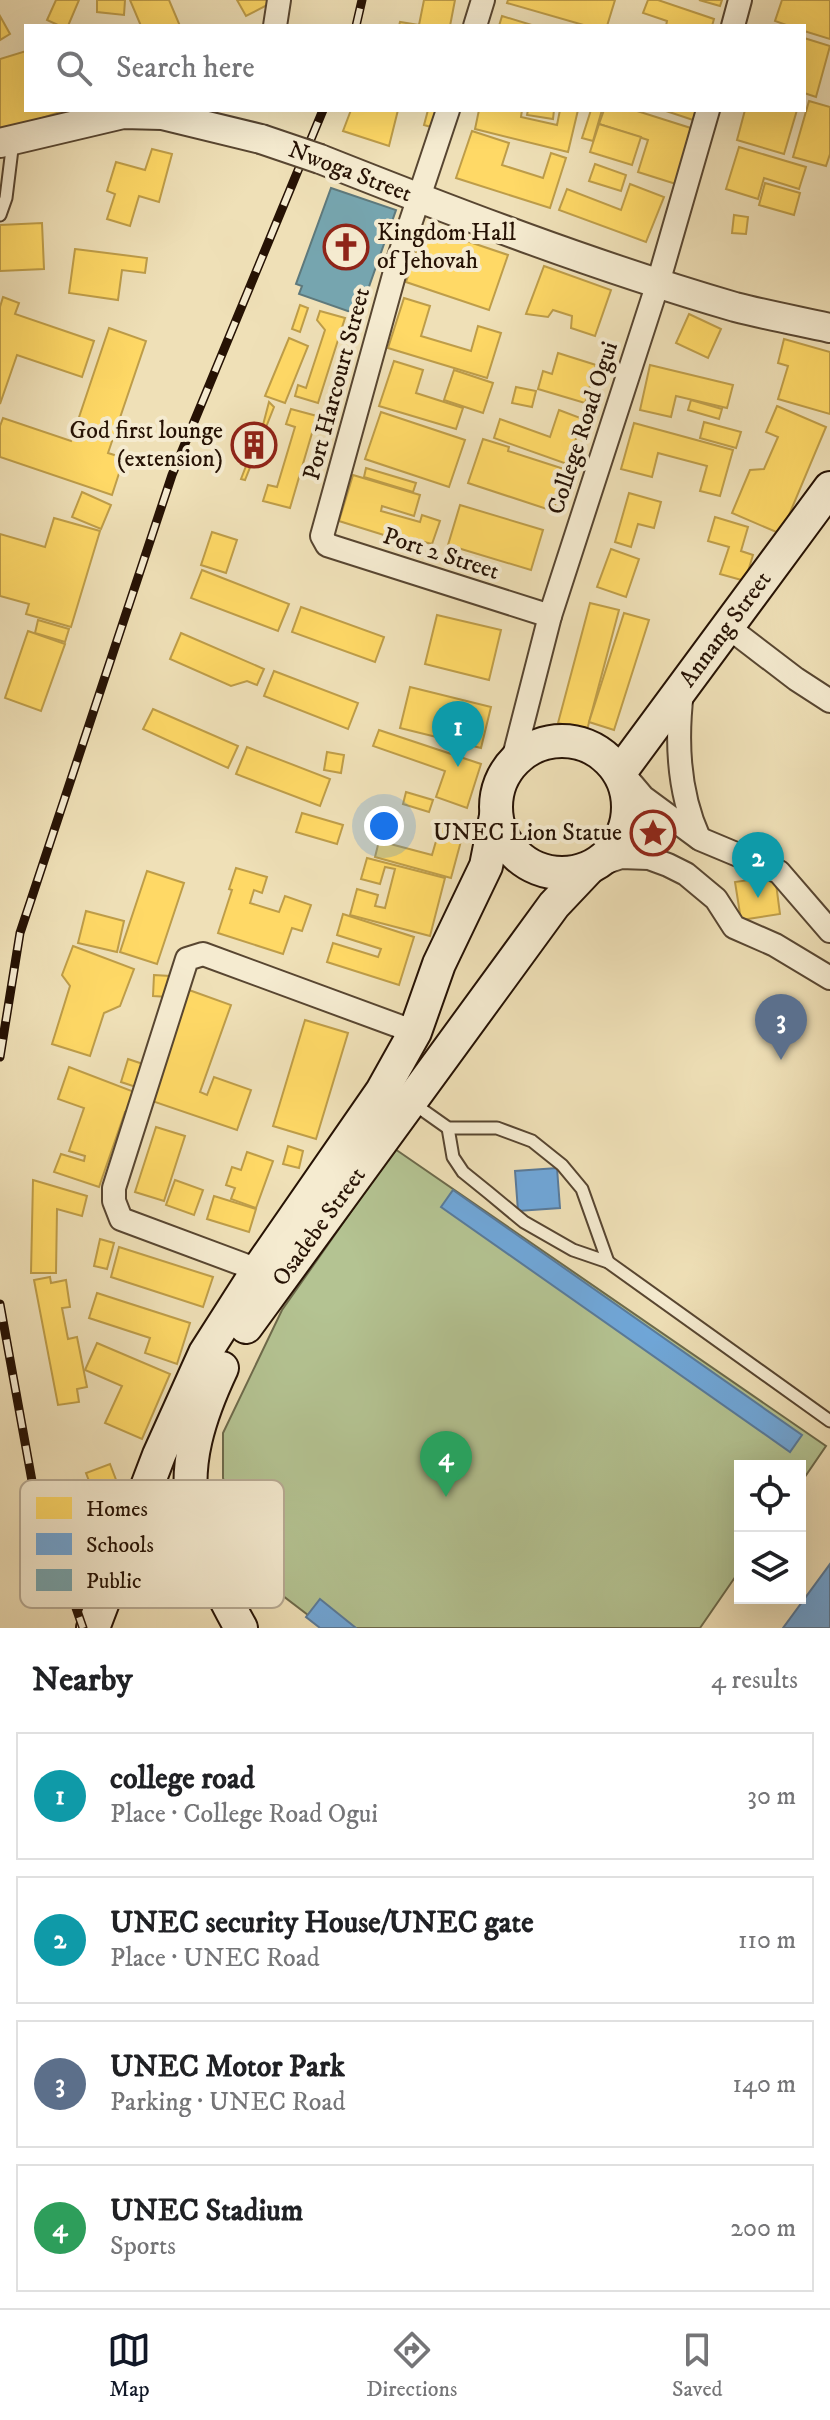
<!DOCTYPE html>
<meta charset="utf-8">
<style>
body{margin:0;font-family:"IM FELL DW Pica",serif;background:#f6f6f6;color:#202124}
.controls{position:absolute;right:24px;bottom:24px;display:grid;overflow:hidden;border-radius:0px;box-shadow:0 8px 32px #0002}
.controls button{width:72px;height:72px;display:grid;place-items:center;padding:0;border:0;border-bottom:2px solid #e0e0e0;background:#fff;color:#202124;font:40px sans-serif}
.you{position:absolute;left:384px;top:826px;width:28px;height:28px;margin:-20px;border:6px solid #fff;border-radius:50%;background:#1a73e8;box-shadow:0 0 0 12px #1a73e833}
.badge{display:grid;place-items:center;width:52px;height:52px;border-radius:50%;background:#111827;color:#fff;font-size:26px;font-weight:700}
.pin{position:absolute;translate:-50% -66px;filter:drop-shadow(0 2px 4px #0008)}
.pin::after{content:'';position:absolute;top:42px;width:28px;height:24px;background:inherit;clip-path:polygon(0 0,100% 0,50% 100%)}
.list{margin:0;padding:0;list-style:none}
h2{display:flex;justify-content:space-between;align-items:center;height:104px;margin:0;padding:0 32px;font-size:34px}
h2 small{font-size:26px;font-weight:400;color:#757577}
.list li{display:grid;grid-template-columns:52px 1fr auto;gap:24px;align-items:center;box-sizing:border-box;height:128px;margin:0 16px 16px;padding:0 16px;border:2px solid #e0e0e0;border-radius:0px}
.list b{display:block;font-size:30px;white-space:nowrap}
.list p{margin:0;font-size:26px;white-space:nowrap;color:#757577}
.list em{font-size:26px;font-style:normal;color:#757577}
.icon{flex:none;width:44px;height:44px;fill:none;stroke:currentColor;stroke-width:2;stroke-linecap:round;stroke-linejoin:round}
.map{position:relative;flex:none;width:830px;height:1628px;overflow:hidden}
.search{position:absolute;background:#fff;box-shadow:0 8px 32px #0002;left:24px;right:24px;top:24px;height:88px;display:flex;align-items:center;gap:20px;box-sizing:border-box;padding:0 28px;border-radius:0px;color:#757577;font-size:30px}
.sheet{height:680px;background:#fff}
nav{display:flex;justify-content:space-around;align-items:center;box-sizing:border-box;height:112px;border-top:2px solid #e0e0e0;background:#fff;font-size:22px;color:#757577}
nav a{display:grid;justify-items:center;gap:4px}
nav .on{color:#111827}
.map>svg:first-child{display:block}
.green{fill:#b4c392;stroke:#6d6a4b;stroke-width:2}
.homes{fill:#ffd966;stroke:#be9d49;stroke-width:2}
.schools{fill:#6fa8dc;stroke:#597b9b;stroke-width:2}
.public{fill:#76a5af;stroke:#5e797c;stroke-width:2}
.lines{fill:none;stroke-linecap:round;stroke-linejoin:round}
.service-casing{stroke:#584631;stroke-width:15}
.minor-casing{stroke:#584631;stroke-width:26}
.tertiary-casing{stroke:#584631;stroke-width:32}
.secondary-casing{stroke:#261204;stroke-width:36}
.service{stroke:#f5ebd0;stroke-width:11}
.minor{stroke:#f5ebd0;stroke-width:22}
.tertiary{stroke:#f5ebd0;stroke-width:28}
.secondary{stroke:#f5ebd0;stroke-width:32}
.rail-casing{stroke:#261204;stroke-width:9}
.rail{stroke:#f5ebd0;stroke-width:6;stroke-dasharray:18;stroke-linecap:butt}
.tertiary-bridge-casing{stroke:#584631;stroke-width:32;stroke-linecap:butt}
.tertiary-bridge{stroke:#f5ebd0;stroke-width:28}
.labels{text-anchor:middle;dominant-baseline:central;stroke-width:8;stroke-linejoin:round;paint-order:stroke}
.street-label{font-size:24px;fill:#261204;stroke:#f5ebd0}
.poi-label{font-size:24px;fill:#261204;stroke:#f5ebd0;text-anchor:end}
.key{fill:#f5ebd0;stroke:#b7aa93;stroke-width:2}
.key-label{font-size:22px;fill:#261204}
</style>
<div class="map">
<svg width="830" height="1628" viewBox="0 0 830 1628">
<rect width="100%" height="100%" fill="#efe0b7"/>
<filter id="stains"><feTurbulence type="fractalNoise" baseFrequency=".0025" numOctaves="4"/><feColorMatrix values="0 0 0 0 .2 0 0 0 0 .09 0 0 0 0 .02 0 0 0 .5 -.17"/></filter>
<radialGradient id="worn" r=".72"><stop offset=".6" stop-color="#630" stop-opacity="0"/><stop offset="1" stop-color="#630" stop-opacity=".3"/></radialGradient>
<!-- green -->
<polygon class="green" points="395,1149 826,1446 800,1484 800,1466 740,1466 740,1570 700,1628 325,1628 257,1576 232,1516 223,1478 223,1433 282,1310"/>
<!-- homes -->
<g class="homes">
<polygon points="56,0 79,0 68,26 60,26 47,20"/>
<polygon points="97,0 125,0 124,15 97,12"/>
<polygon points="130,0 169,0 180,26 141,26"/>
<polygon points="237,0 271,0 273,2 246,16"/>
<polygon points="424,0 455,0 450,26 399,26 400,22 419,25"/>
<polygon points="508,0 615,0 607,26 587,26 507,3"/>
<polygon points="648,0 658,0 714,19 712,26 666,26 667,21 643,13"/>
<polygon points="699,0 722,0 720,6"/>
<polygon points="782,0 830,0 830,39 804,31 804,26 789,26 775,21"/>
<polygon points="0,16 10,34 0,40"/>
<polygon points="502,16 535,26 499,26"/>
<polygon points="804,38 830,46 816,97 804,93"/>
<polygon points="26,51 26,110 66,110 0,132 0,59"/>
<polygon points="809,101 830,107 830,154 826,166 793,157"/>
<polygon points="351,110 398,110 389,146 343,131"/>
<polygon points="428,110 444,110 438,129 424,125"/>
<polygon points="479,110 522,110 521,117 557,125 560,110 578,110 568,152 475,129"/>
<polygon points="528,110 554,110 553,119 527,115"/>
<polygon points="591,110 602,110 593,141 582,138"/>
<polygon points="604,110 634,110 697,130 679,185 638,172 648,140 599,124"/>
<polygon points="663,110 696,110 693,120"/>
<polygon points="745,110 797,110 784,154 737,140"/>
<polygon points="599,124 641,137 632,165 590,152"/>
<polygon points="472,131 509,143 502,165 543,178 551,153 566,158 550,208 456,178"/>
<polygon points="739,147 806,167 799,189 764,178 758,199 726,189"/>
<polygon points="152,149 172,154 159,202 139,196 130,226 107,219 115,194 107,191 116,162 145,170"/>
<polygon points="595,164 626,175 621,191 589,181"/>
<polygon points="765,183 800,193 794,215 759,205"/>
<polygon points="630,184 664,197 646,242 559,210 567,189 621,210"/>
<polygon points="734,215 748,217 746,234 732,233"/>
<polygon points="42,223 44,269 0,271 0,225"/>
<polygon points="425,227 508,255 489,310 406,282"/>
<polygon points="75,249 147,258 145,273 122,270 118,300 69,293"/>
<polygon points="544,266 611,290 595,336 571,328 572,316 553,310 548,317 526,314"/>
<polygon points="3,297 19,303 15,314 94,341 82,377 17,355 0,404 0,307"/>
<polygon points="404,298 430,306 421,336 471,351 478,326 501,333 487,378 388,348"/>
<polygon points="300,305 308,308 300,332 292,329"/>
<polygon points="320,311 345,318 318,403 295,396 298,385 306,388 325,330 317,320"/>
<polygon points="689,314 721,329 708,358 676,343"/>
<polygon points="109,328 146,341 108,453 124,458 112,495 0,457 0,426 3,418 71,441"/>
<polygon points="289,338 308,346 285,403 265,396"/>
<polygon points="784,339 830,352 830,414 778,399 788,366 778,363"/>
<polygon points="558,353 596,365 585,403 538,389 543,371 552,374"/>
<polygon points="394,361 423,370 416,393 463,408 456,429 379,406"/>
<polygon points="650,365 733,385 727,408 676,396 671,417 640,410"/>
<polygon points="454,370 493,383 483,413 444,400"/>
<polygon points="516,387 536,391 532,407 512,403"/>
<polygon points="691,400 722,409 719,419 688,410"/>
<polygon points="269,402 274,407 245,480 241,479 246,466 241,464 257,425 263,425"/>
<polygon points="777,406 826,427 781,534 732,513 750,470 764,469 778,437 766,432"/>
<polygon points="291,409 317,416 290,508 263,501 268,485 277,487 295,427 286,424"/>
<polygon points="559,410 583,419 567,464 494,438 500,419 550,437"/>
<polygon points="381,412 465,440 449,487 365,459"/>
<polygon points="704,422 741,432 736,448 700,438"/>
<polygon points="634,423 733,450 720,496 700,491 707,466 658,453 652,477 621,469"/>
<polygon points="483,439 509,447 508,451 567,470 553,511 468,483"/>
<polygon points="366,468 416,483 413,492 364,477"/>
<polygon points="353,475 420,495 414,516 382,506 381,511 420,522 422,515 440,521 432,544 420,541 419,546 339,521"/>
<polygon points="82,492 111,505 101,529 72,517"/>
<polygon points="629,493 661,502 654,528 638,524 631,547 615,542"/>
<polygon points="460,505 543,530 531,570 448,545"/>
<polygon points="715,517 748,527 741,551 753,555 745,581 720,574 729,547 708,541"/>
<polygon points="54,518 100,531 71,627 26,614 29,604 0,596 0,534 45,547"/>
<polygon points="212,532 237,540 226,573 201,565"/>
<polygon points="611,549 639,559 626,597 597,587"/>
<polygon points="202,570 289,604 278,631 191,598"/>
<polygon points="590,603 619,610 587,730 558,723"/>
<polygon points="301,607 384,637 375,662 292,632"/>
<polygon points="624,613 649,620 614,730 589,722"/>
<polygon points="437,615 501,630 489,680 425,664"/>
<polygon points="38,620 69,629 65,642 35,633"/>
<polygon points="28,631 65,644 41,711 5,698"/>
<polygon points="181,633 264,669 257,685 247,681 231,686 170,659"/>
<polygon points="274,671 358,703 348,729 264,696"/>
<polygon points="410,687 491,707 481,748 400,728"/>
<polygon points="153,709 238,746 228,768 143,729"/>
<polygon points="379,730 481,764 467,808 436,797 445,771 373,746"/>
<polygon points="247,747 330,779 320,806 236,774"/>
<polygon points="327,752 344,755 341,773 324,770"/>
<polygon points="406,792 433,800 429,812 403,804"/>
<polygon points="302,813 343,825 337,844 296,832"/>
<polygon points="441,824 464,830 451,878 375,857 379,841 432,855"/>
<polygon points="367,858 445,878 430,936 350,915 357,889 378,895 375,906 385,908 395,869 385,867 380,884 361,879"/>
<polygon points="236,868 267,877 262,893 254,890 250,903 279,912 285,896 311,905 302,931 292,928 283,954 218,933 232,890 229,889"/>
<polygon points="147,871 184,883 157,964 120,952"/>
<polygon points="775,876 780,914 741,920 735,882"/>
<polygon points="86,911 124,921 117,952 78,943"/>
<polygon points="343,914 414,937 399,985 327,962 333,943 378,957 381,949 337,935"/>
<polygon points="73,946 134,969 120,1006 104,1013 90,1056 52,1044 70,986 62,975"/>
<polygon points="154,975 170,976 168,997 153,996"/>
<polygon points="189,990 231,1005 200,1092 207,1095 214,1077 251,1090 237,1130 149,1100"/>
<polygon points="305,1020 348,1033 316,1139 273,1126"/>
<polygon points="128,1059 143,1064 136,1087 121,1082"/>
<polygon points="69,1067 137,1093 130,1114 125,1112 99,1187 54,1172 61,1154 84,1161 85,1156 69,1151 84,1108 58,1099"/>
<polygon points="156,1127 185,1136 164,1201 135,1192"/>
<polygon points="288,1146 303,1151 299,1168 283,1164"/>
<polygon points="247,1152 273,1161 256,1208 231,1199 235,1188 226,1185 232,1167 241,1170"/>
<polygon points="33,1180 87,1196 82,1216 57,1209 56,1273 31,1273"/>
<polygon points="175,1180 203,1190 194,1215 166,1205"/>
<polygon points="214,1196 256,1209 249,1232 207,1219"/>
<polygon points="100,1239 114,1243 107,1269 94,1266"/>
<polygon points="119,1247 213,1277 203,1307 111,1277"/>
<polygon points="50,1277 51,1283 66,1280 70,1307 62,1308 68,1339 77,1337 87,1387 77,1389 79,1402 58,1405 34,1280"/>
<polygon points="97,1293 190,1323 177,1364 145,1353 150,1338 89,1318"/>
<polygon points="97,1343 170,1374 142,1439 105,1423 122,1386 85,1370"/>
<polygon points="110,1464 118,1485 94,1494 86,1473"/>
</g>
<!-- schools -->
<g class="schools">
<polygon points="557,1168 560,1208 518,1211 515,1171"/>
<polygon points="453,1190 802,1435 790,1452 441,1207"/>
<polygon points="830,1564 830,1628 783,1628"/>
<polygon points="320,1599 356,1628 320,1628 306,1617"/>
</g>
<!-- public -->
<polygon class="public" points="331,188 396,210 359,315 299,294 302,286 296,284"/>
<g class="lines">
<!-- service casing -->
<g class="service-casing">
<g id="service">
<polyline points="0,215 6,198 13,141"/>
<polyline points="414,1104 448,1128 497,1128 532,1141 562,1165 582,1189 608,1262"/>
<polyline points="448,1128 453,1157 463,1172 489,1193 524,1222 573,1250 608,1262 830,1421"/>
</g>
</g>
<!-- minor casing -->
<g class="minor-casing">
<g id="minor">
<polyline points="275,26 279,0"/>
<polyline points="475,26 483,0"/>
<polyline points="733,26 740,0"/>
<polyline points="448,110 399,257 322,536 327,545 550,616"/>
<polyline points="728,627 796,679 830,701"/>
<path d="M682,692C676,741 678,792 699,838"/>
<polyline points="512,764 550,616 658,283 708,110"/>
<polyline points="621,771 643,797 700,839 779,872 830,931"/>
<polyline points="589,868 621,857 649,858 668,865 686,874 716,899 734,927 775,945 830,978"/>
<polyline points="258,1270 121,1219 114,1201 114,1188 187,959 203,954 415,1032"/>
</g>
</g>
<!-- tertiary casing -->
<g class="tertiary-casing">
<g id="tertiary">
<polyline points="0,143 123,114 162,115 261,139"/>
<path d="M320,159C456,213 594,266 735,307C766,315 798,321 830,328"/>
</g>
</g>
<!-- secondary casing -->
<g class="secondary-casing">
<g id="secondary">
<circle cx="562" cy="807" r="66"/>
<path id="s1" d="M621,771L830,488"/>
<path id="s2" d="M246,1327L554,905L589,868"/>
<path d="M222,1368C171,1476 185,1527 241,1628"/>
<polyline points="93,1628 159,1455 205,1353 258,1270 382,1091 415,1032 439,964 486,866 496,816"/>
</g>
</g>
<!-- service -->
<use href="#service" class="service"/>
<!-- minor -->
<use href="#minor" class="minor"/>
<!-- tertiary -->
<use href="#tertiary" class="tertiary"/>
<!-- secondary -->
<use href="#secondary" class="secondary"/>
<!-- rail casing -->
<g class="rail-casing">
<g id="rail">
<polyline points="356,26 362,0"/>
<polyline points="0,1057 20,933 172,475 323,110"/>
<polyline points="0,1304 32,1481 83,1628"/>
</g>
</g>
<!-- rail -->
<use href="#rail" class="rail"/>
<!-- tertiary-bridge casing -->
<g class="tertiary-bridge-casing">
<polyline id="tertiary-bridge" points="261,139 320,159"/>
</g>
<!-- tertiary-bridge -->
<use href="#tertiary-bridge" class="tertiary-bridge"/>
</g>
<!-- icons -->
<defs>
<g id="church-ring" transform="scale(2.3)"><circle r="9.5" fill="#f5ebd0" stroke="#8f2418" stroke-width="1.5"/><path d="M-1.2-6h2.4v3.5h3.3v2.4h-3.3V6h-2.4V-.1h-3.3v-2.4h3.3Z" fill="#8f2418"/></g>
<g id="building-ring" transform="scale(2.3)"><circle r="9.5" fill="#f5ebd0" stroke="#8f2418" stroke-width="1.5"/><path d="M-4-6H4V6H1V3H-1V6H-4ZM-2.5-4.3h1.7v1.8h-1.7ZM.8-4.3h1.7v1.8H.8ZM-2.5-1h1.7V.8h-1.7ZM.8-1h1.7V.8H.8Z" fill="#8f2418"/></g>
<g id="sight-ring" transform="scale(2.3)"><circle r="9.5" fill="#f5ebd0" stroke="#8f2418" stroke-width="1.5"/><path d="M0-6L1.8-2.2L6-1.7L2.9 1.2L3.7 5.4L0 3.3L-3.7 5.4L-2.9 1.2L-6-1.7L-1.8-2.2Z" fill="#8f2418"/></g>
</defs>
<g fill-rule="evenodd">
<use href="#church-ring" x="346" y="247"/>
<use href="#building-ring" x="254" y="445"/>
<use href="#sight-ring" x="653" y="833"/>
</g>
<g class="labels">
<!-- street labels -->
<g class="street-label">
<text transform="translate(350 172) rotate(21)">Nwoga Street</text>
<text transform="translate(337 384) rotate(-75)">Port Harcourt Street</text>
<text transform="translate(583 428) rotate(-72)">College Road Ogui</text>
<text transform="translate(441 554) rotate(18)">Port 2 Street</text>
<text stroke="none"><textPath href="#s1" startOffset="176">Annang Street</textPath></text>
<text stroke="none"><textPath href="#s2" startOffset="124">Osadebe Street</textPath></text>
</g>
<!-- poi labels -->
<g class="poi-label">
<text x="377" y="233" text-anchor="start">Kingdom Hall<tspan x="377" dy="28">of Jehovah</tspan></text>
<text x="223" y="431">God first lounge<tspan x="223" dy="28">(extension)</tspan></text>
<text x="622" y="833">UNEC Lion Statue</text>
</g>
</g>
<!-- legend -->
<rect x="20" y="1480" width="264" height="128" rx="12" class="key"/>
<rect x="36" y="1497" width="36" height="22" fill="#ffd966"/>
<rect x="36" y="1533" width="36" height="22" fill="#6fa8dc"/>
<rect x="36" y="1569" width="36" height="22" fill="#76a5af"/>
<g class="key-label">
<text x="86" y="1516">Homes</text>
<text x="86" y="1552">Schools</text>
<text x="86" y="1588">Public</text>
</g>
<rect width="100%" height="100%" filter="url(#stains)"/>
<rect width="100%" height="100%" fill="url(#worn)"/>
</svg>
<div class="controls">
<button><svg class="icon" aria-label="locate" viewBox="0 0 24 24"><circle cx="12" cy="12" r="6"/><path d="M12 2v4M12 18v4M2 12h4M18 12h4"/></svg></button>
<button><svg class="icon" aria-label="layers" viewBox="0 0 24 24"><path d="M12 4l9 5-9 5-9-5zM3 14l9 5 9-5"/></svg></button>
</div>
<div class="you"></div>
<div class="pin badge" style="left:458px;top:767px;background:#0f9aa8">1</div>
<div class="pin badge" style="left:758px;top:898px;background:#0f9aa8">2</div>
<div class="pin badge" style="left:781px;top:1060px;background:#5c6f8a">3</div>
<div class="pin badge" style="left:446px;top:1497px;background:#2e9e5b">4</div>
<div class="search"><svg class="icon" aria-label="search" viewBox="0 0 24 24"><circle cx="10" cy="10" r="6"/><path d="M15 15l6 6"/></svg>Search here</div>
</div>
<section class="sheet">
<h2>Nearby<small>4 results</small></h2>
<ul class="list">
<li><span class="badge" style="background:#0f9aa8">1</span><div><b>college road</b><p>Place · College Road Ogui</p></div><em>30 m</em></li>
<li><span class="badge" style="background:#0f9aa8">2</span><div><b>UNEC security House/UNEC gate</b><p>Place · UNEC Road</p></div><em>110 m</em></li>
<li><span class="badge" style="background:#5c6f8a">3</span><div><b>UNEC Motor Park</b><p>Parking · UNEC Road</p></div><em>140 m</em></li>
<li><span class="badge" style="background:#2e9e5b">4</span><div><b>UNEC Stadium</b><p>Sports</p></div><em>200 m</em></li>
</ul>
</section>
<nav>
<a class="on"><svg class="icon" aria-label="map" viewBox="0 0 24 24"><path d="M3 6l6-2 6 2 6-2v14l-6 2-6-2-6 2zM9 4v14M15 6v14"/></svg>Map</a>
<a><svg class="icon" aria-label="directions" viewBox="0 0 24 24"><path d="M12 3l9 9-9 9-9-9zM9 14v-3h6M13 9l2 2-2 2"/></svg>Directions</a>
<a><svg class="icon" aria-label="saved" viewBox="0 0 24 24"><path d="M7 4h10v16l-5-4-5 4z"/></svg>Saved</a>
</nav>
